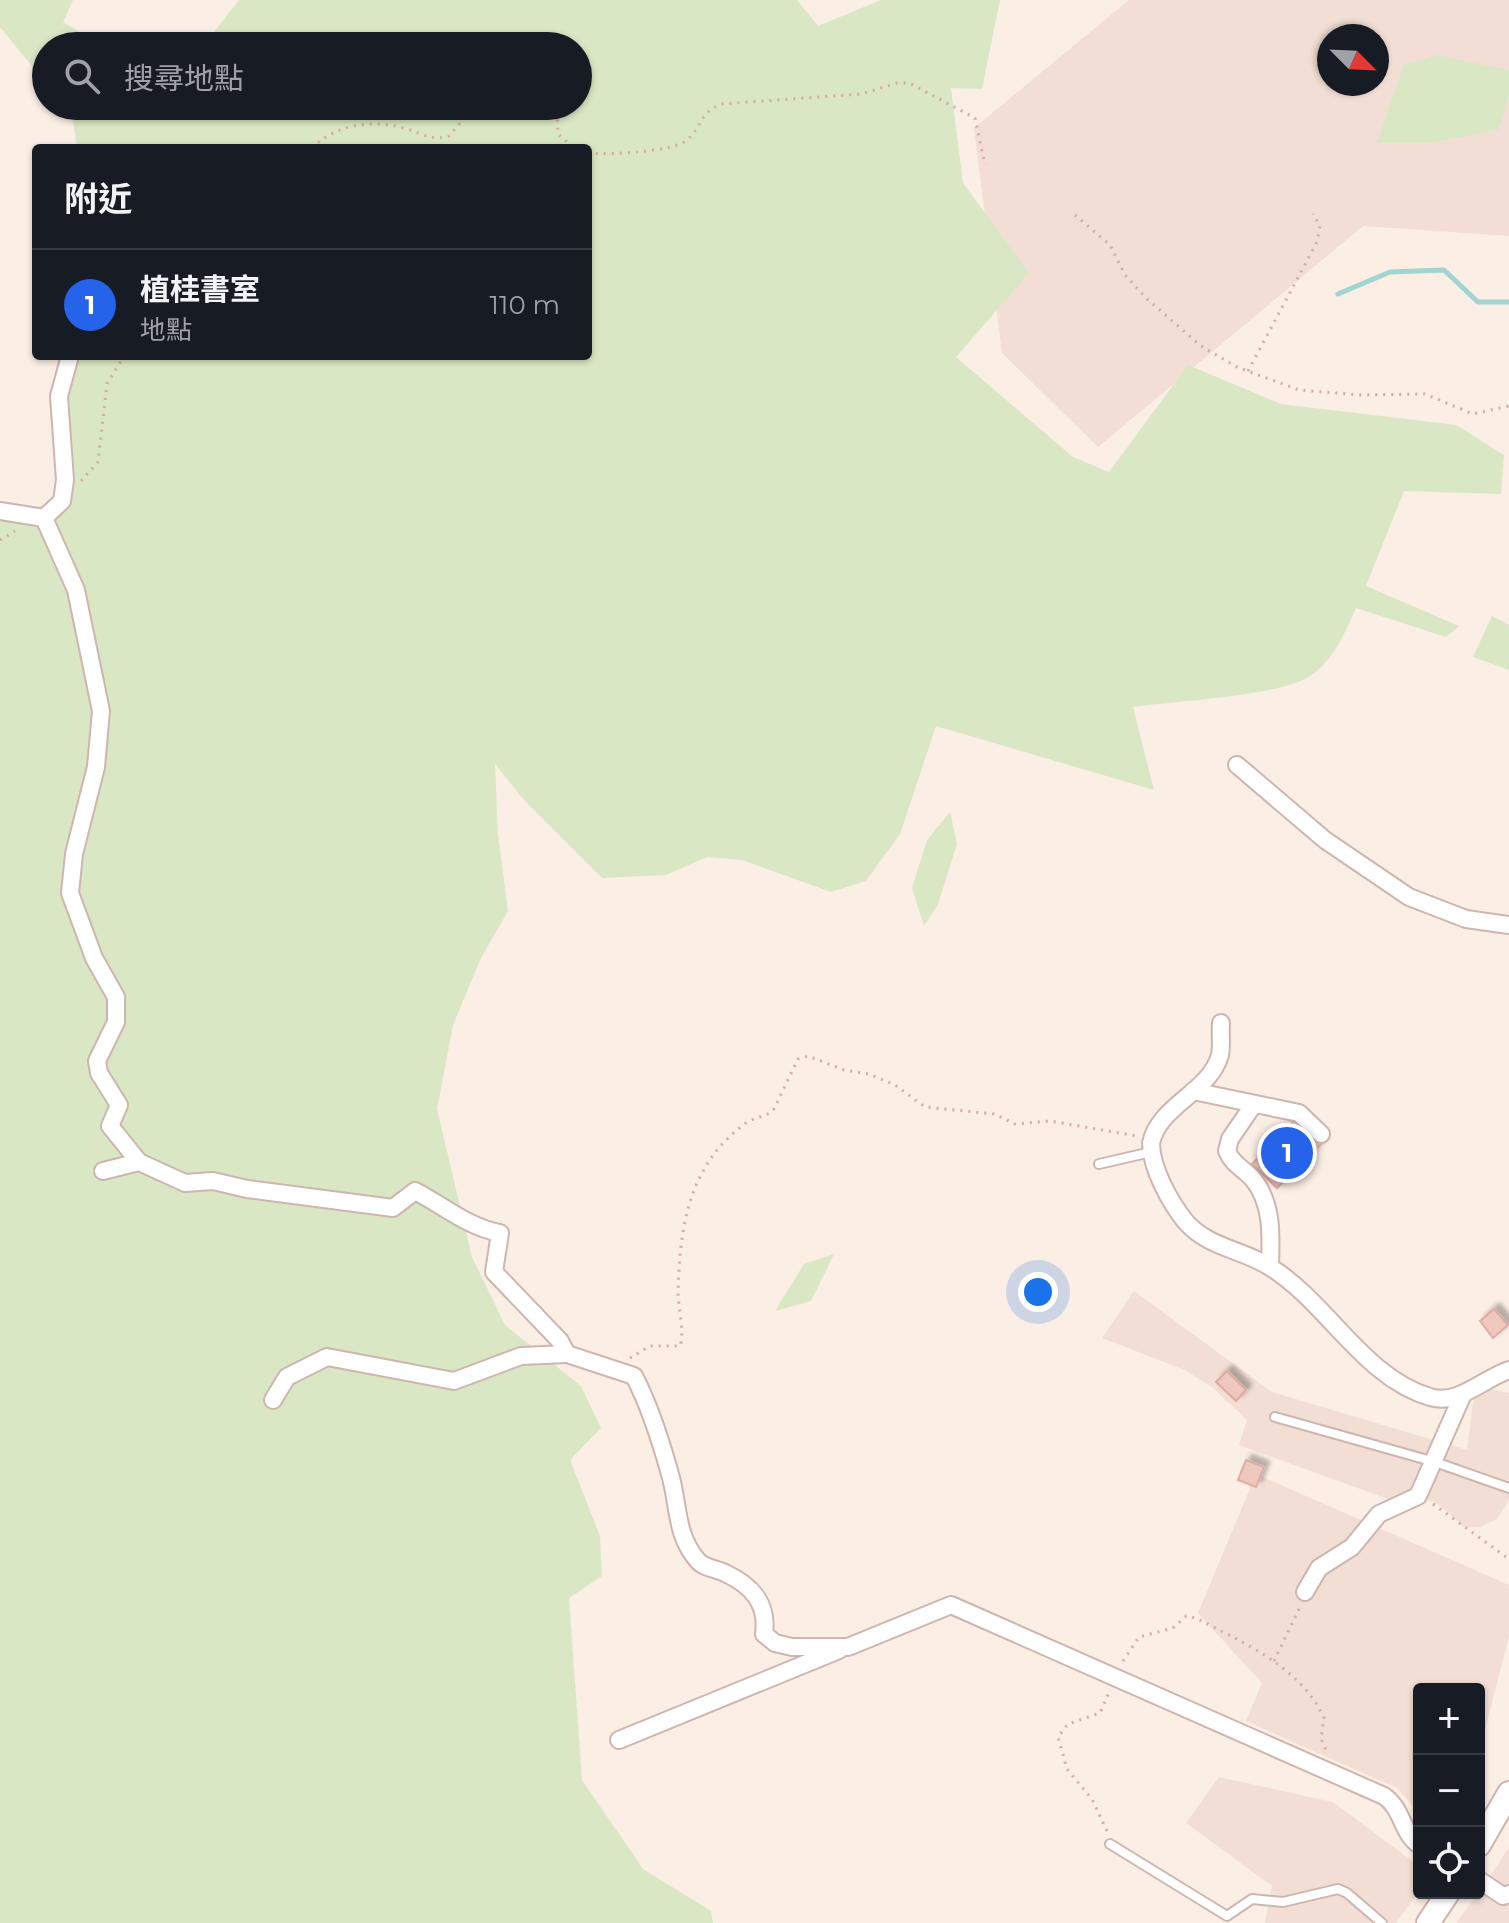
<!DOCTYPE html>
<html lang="zh-TW">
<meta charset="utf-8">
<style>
body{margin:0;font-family:Montserrat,"Noto Sans TC",sans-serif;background:#242831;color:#f1f3f6}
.controls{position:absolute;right:24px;bottom:24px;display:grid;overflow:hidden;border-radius:8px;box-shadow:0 2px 6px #0004}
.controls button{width:72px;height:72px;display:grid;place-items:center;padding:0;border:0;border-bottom:2px solid #363941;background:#171b24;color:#f1f3f6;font:40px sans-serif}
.compass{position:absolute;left:1317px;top:24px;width:72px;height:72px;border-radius:50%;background:#171b24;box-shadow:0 2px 6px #0004;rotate:114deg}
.you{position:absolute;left:1038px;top:1292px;width:28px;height:28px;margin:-20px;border:6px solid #fff;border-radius:50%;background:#1a73e8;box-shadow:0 0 0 12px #1a73e833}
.badge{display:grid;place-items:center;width:52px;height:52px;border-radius:50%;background:#2563eb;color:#fff;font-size:26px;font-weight:700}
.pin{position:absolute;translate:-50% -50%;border:4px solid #fff;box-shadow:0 2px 8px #0006}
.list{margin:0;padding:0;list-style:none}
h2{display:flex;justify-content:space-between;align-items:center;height:104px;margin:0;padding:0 32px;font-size:34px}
h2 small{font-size:26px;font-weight:400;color:#9ea1a6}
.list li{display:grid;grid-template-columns:52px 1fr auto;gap:24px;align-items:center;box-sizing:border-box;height:112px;padding:0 32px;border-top:2px solid #363941}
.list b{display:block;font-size:30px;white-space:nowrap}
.list p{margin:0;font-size:26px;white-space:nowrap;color:#9ea1a6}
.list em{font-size:26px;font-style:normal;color:#9ea1a6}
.icon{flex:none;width:44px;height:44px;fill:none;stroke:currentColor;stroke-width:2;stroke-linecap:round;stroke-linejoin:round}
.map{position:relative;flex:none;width:1509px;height:1923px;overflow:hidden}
.search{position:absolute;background:#171b24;box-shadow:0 2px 6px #0004;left:32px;top:32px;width:560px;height:88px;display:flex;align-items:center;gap:20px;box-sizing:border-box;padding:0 28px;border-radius:44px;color:#9ea1a6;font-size:30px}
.panel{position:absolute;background:#171b24;box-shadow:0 2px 6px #0004;left:32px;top:144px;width:560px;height:216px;border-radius:8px}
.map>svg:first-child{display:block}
.residential{fill:#f2ded4;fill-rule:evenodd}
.green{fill:#dae7c4}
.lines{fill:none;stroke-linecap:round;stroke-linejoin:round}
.stream{stroke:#a2d4d1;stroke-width:5}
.building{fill:#eec8be;stroke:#e0aba0;stroke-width:2;filter:url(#shadow)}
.service-casing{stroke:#ceb6af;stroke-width:12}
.minor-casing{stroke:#ceb6af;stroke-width:20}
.secondary-casing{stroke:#d0b5ac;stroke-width:26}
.path{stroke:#d3aba2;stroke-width:3;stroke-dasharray:2 6;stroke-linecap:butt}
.service{stroke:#fff;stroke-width:8}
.minor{stroke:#fff;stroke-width:16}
.secondary{stroke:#fff;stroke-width:22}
</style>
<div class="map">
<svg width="1509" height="1923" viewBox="0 0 1509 1923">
<defs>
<filter id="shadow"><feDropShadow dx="5.5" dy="-5.5" stdDeviation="2" flood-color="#0004"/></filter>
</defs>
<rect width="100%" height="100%" fill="#fbeee5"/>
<!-- residential -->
<g class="residential">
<path d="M1129,0H1509V236L1363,226L1098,447L1002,353L974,128ZM1329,36H1377V84H1329Z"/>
<polygon points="1134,1291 1272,1392 1467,1450 1474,1395 1487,1388 1509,1393 1509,1500 1497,1519 1480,1527 1464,1527 1439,1505 1418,1494 1388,1499 1239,1445 1247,1420 1213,1388 1185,1370 1102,1338"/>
<polygon points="1256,1474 1509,1585 1509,1636 1479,1753 1479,1689 1419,1689 1419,1813 1397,1788 1246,1721 1262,1683 1198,1613"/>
<polygon points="1219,1777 1333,1802 1419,1866 1419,1891 1396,1923 1265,1923 1272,1886 1186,1823"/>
<polygon points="1509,1847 1509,1923 1456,1923 1479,1893"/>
</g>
<!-- green -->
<g class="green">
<polygon points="0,0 73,0 63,22 103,46 46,46 46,83 0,27"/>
<path d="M239,0H797L818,26L881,0H1000L982,89L951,88L963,183L1029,273L956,357L1073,457L1109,472L1188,365L1281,404L1456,425L1504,455L1501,494L1404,491L1366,586L1459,626L1446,637L1356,608C1346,632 1329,669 1303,680C1264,697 1177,701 1133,707L1154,790L936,726L900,834L866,881L831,892L742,860L707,857L666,875L602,878L523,799L495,764L498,835L508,911L481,958L453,1025L437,1109L472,1257L505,1325L581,1386L601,1428L570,1460L600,1536L602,1576L569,1598L582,1780L643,1869L711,1911L713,1923H0V519L56,501L67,376L79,356H588V148H77L72,114L65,106H578V46H203Z"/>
<polygon points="1436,55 1509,70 1509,95 1498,130 1430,143 1377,143 1404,64"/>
<polygon points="1492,616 1509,625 1509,670 1473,657"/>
<polygon points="950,812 957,844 938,904 924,926 912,888 927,840"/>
<polygon points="834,1254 811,1301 775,1311 804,1264"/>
</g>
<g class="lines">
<!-- stream -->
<polyline class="stream" points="1338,294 1390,272 1444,270 1478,302 1509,302"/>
</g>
<!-- building -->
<g class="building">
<polygon points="1297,1118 1322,1143 1277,1188 1252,1164"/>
<polygon points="1494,1309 1508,1325 1493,1338 1480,1321"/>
<polygon points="1227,1371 1246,1390 1236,1401 1216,1382"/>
<polygon points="1246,1460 1264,1467 1256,1487 1238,1480"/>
</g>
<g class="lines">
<!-- service casing -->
<g class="service-casing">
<g id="service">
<polyline points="1099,1164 1151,1152"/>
<polyline points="1275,1417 1435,1462 1509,1488"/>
<polyline points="1110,1844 1227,1916 1252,1899 1283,1902 1338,1889 1347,1893 1382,1923"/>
</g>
</g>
<!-- minor casing -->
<g class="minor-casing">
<g id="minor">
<path d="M0,511L44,518L76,590L101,711L96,767L74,854L70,893L94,958L116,997V1022L97,1061L99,1073L119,1105L110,1126L139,1162L185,1183L213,1181L247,1189L393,1208L415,1191C444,1206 468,1227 500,1233L494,1272L560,1341L567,1354L634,1376C650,1406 661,1442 670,1474C679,1505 675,1535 698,1561C704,1568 717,1569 725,1573C753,1586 768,1604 764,1634L775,1643L792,1647H848L951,1605L1384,1796C1403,1809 1401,1832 1419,1845"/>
<polyline points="44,518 62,501 65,480 59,396 70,356"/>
<polyline points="1237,765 1325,840 1409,897 1466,919 1509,925"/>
<path d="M1221,1023C1220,1033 1222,1045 1220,1055C1210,1092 1159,1105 1151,1143C1151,1168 1170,1202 1185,1221C1208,1248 1242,1249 1270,1267C1327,1302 1364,1378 1430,1397C1458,1406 1484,1378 1509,1370"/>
<polyline points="1193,1091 1299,1113 1321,1134"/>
<path d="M1254,1104L1230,1139L1227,1151C1232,1164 1244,1169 1253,1179C1273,1204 1271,1236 1270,1266"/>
<polyline points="103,1171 139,1162"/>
<polyline points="273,1400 287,1377 327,1357 454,1381 521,1356 567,1354"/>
<polyline points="1305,1592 1319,1568 1352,1547 1379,1514 1418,1496 1463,1394"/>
<polyline points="619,1740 839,1650"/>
<polyline points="1479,1880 1503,1896 1509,1894"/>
</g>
</g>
<!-- secondary casing -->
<g class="secondary-casing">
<g id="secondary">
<polyline points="1479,1845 1509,1793"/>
<polyline points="1428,1923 1448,1893"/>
</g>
</g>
<!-- path -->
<g class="path">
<polyline points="550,106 557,115 558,134 574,148"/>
<path d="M312,148C337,123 375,119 407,129C423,134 432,141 449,136L475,106"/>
<path d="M588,153C607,155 674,152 687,140C703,126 698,114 721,104L861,94L897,83H909L975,118L985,165"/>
<polyline points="1075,215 1110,245 1125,275 1147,299 1201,346 1237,367 1299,390 1361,395 1425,394 1473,414 1509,406"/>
<polyline points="1248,371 1317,242 1320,226 1313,214"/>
<polyline points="81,481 98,462 107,384 124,356"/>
<polyline points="0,540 15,531"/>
<path d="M630,1358L650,1346H680C685,1333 678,1307 678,1292C680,1227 688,1165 746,1123C755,1117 764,1117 773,1111L798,1059L808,1056L844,1070L869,1074L895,1085L925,1107L994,1114L1015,1124L1050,1121L1137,1136"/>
<polyline points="1433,1504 1509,1559"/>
<path d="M1123,1661L1139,1637L1173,1628L1186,1616L1196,1618C1242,1642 1301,1667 1324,1718L1321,1739L1328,1754"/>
<polyline points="1274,1661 1300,1607"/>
<polyline points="1107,1831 1092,1799 1067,1769 1058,1737 1068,1724 1100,1713 1110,1690"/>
</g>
<!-- service -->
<use href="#service" class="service"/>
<!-- minor -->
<use href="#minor" class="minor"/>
<!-- secondary -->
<use href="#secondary" class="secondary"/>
</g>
</svg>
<div class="controls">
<button>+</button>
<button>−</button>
<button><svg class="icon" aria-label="locate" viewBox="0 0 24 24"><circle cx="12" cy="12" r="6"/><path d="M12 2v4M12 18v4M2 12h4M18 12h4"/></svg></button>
</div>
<svg class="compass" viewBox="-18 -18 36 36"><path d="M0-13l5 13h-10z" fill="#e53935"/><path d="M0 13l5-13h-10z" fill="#9ea1a6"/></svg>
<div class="you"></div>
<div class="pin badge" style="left:1287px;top:1153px">1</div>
<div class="search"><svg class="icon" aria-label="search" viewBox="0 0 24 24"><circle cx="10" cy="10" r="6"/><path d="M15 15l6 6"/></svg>搜尋地點</div>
<section class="panel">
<h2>附近<small></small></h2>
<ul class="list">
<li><span class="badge">1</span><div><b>植桂書室</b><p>地點</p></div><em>110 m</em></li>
</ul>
</section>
</div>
